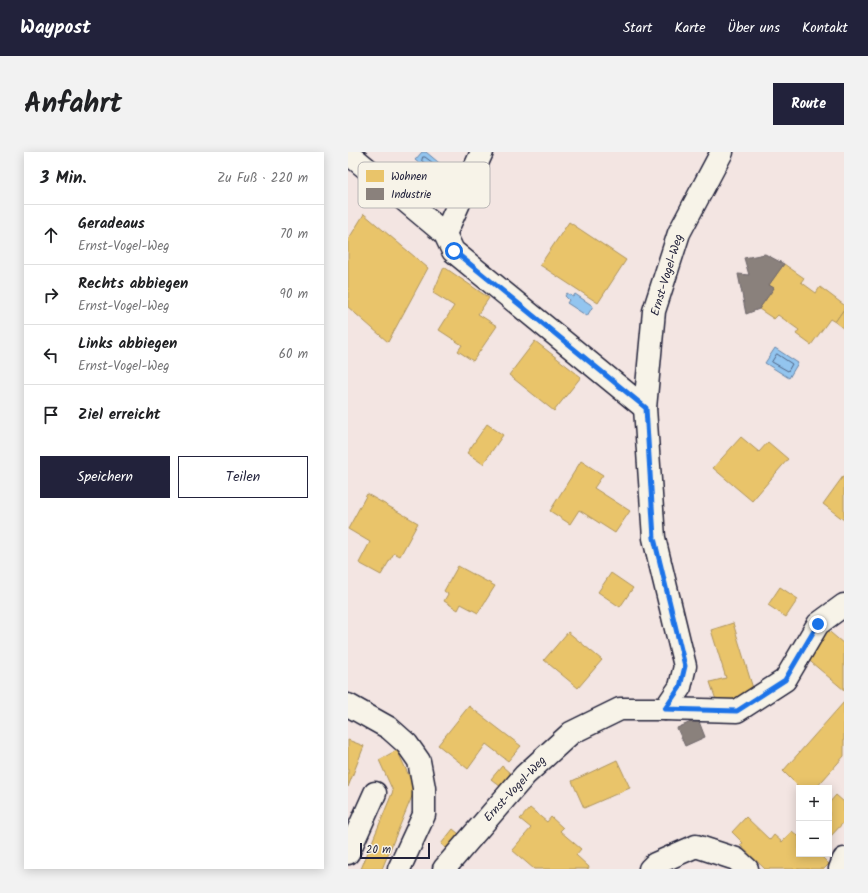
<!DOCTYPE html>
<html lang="de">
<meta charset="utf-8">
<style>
body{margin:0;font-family:Kalam,sans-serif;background:#f2f2f2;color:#202124}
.controls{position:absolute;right:12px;bottom:12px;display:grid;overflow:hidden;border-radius:0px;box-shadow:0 2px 10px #0003}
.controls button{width:36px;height:36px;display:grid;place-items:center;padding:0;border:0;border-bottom:1px solid #e0e0e0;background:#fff;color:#202124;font:20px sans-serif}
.scale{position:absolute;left:12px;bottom:10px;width:70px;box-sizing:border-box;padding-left:4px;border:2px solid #22223b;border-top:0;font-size:11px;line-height:14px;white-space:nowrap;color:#22223b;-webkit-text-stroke:3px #f7f3e8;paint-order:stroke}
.stop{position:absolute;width:12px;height:12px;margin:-9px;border:3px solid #1a73e8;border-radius:50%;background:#fff}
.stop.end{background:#1a73e8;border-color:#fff;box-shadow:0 1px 4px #0008}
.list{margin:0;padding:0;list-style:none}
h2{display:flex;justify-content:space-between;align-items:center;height:52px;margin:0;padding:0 16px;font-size:17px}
h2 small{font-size:13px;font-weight:400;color:#757577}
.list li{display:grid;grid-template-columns:26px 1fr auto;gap:12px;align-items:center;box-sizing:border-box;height:60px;padding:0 16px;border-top:1px solid #e0e0e0}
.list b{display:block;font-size:15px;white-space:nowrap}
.list p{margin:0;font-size:13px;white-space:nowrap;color:#757577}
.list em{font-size:13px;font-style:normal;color:#757577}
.actions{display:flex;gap:8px;padding:12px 16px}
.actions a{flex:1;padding:9px 0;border:1px solid #22223b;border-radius:0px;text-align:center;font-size:14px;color:#22223b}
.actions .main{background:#22223b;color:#fff}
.icon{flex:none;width:22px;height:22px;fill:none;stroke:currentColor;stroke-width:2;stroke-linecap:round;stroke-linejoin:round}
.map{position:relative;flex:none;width:496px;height:717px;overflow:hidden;border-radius:0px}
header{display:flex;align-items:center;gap:24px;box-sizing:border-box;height:56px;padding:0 20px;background:#22223b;color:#fff}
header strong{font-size:19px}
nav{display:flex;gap:22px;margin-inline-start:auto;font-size:14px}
.intro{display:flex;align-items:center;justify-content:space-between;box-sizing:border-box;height:96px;padding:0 24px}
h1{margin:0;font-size:28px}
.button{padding:10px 18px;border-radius:0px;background:#22223b;color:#fff;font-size:14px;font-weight:700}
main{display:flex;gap:24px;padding:0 24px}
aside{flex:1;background:#fff;border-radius:0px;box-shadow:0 2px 10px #0003}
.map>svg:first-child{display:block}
.water{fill:#93c5ef;stroke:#6684a7}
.homes{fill:#e9c46a;stroke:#ad935c}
.industry{fill:#8a817c;stroke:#6b6468}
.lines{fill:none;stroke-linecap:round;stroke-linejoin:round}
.shore{stroke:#4f6383;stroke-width:1}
.minor-casing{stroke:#22223b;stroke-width:25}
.minor{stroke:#f7f3e8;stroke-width:22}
.route{stroke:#1a73e8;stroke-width:5}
.labels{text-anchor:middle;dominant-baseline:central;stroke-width:4;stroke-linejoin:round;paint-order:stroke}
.street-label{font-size:12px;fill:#22223b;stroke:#f7f3e8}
.key{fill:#f7f3e8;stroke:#b7b4b4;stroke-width:1}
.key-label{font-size:11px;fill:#22223b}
</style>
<header>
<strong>Waypost</strong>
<nav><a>Start</a><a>Karte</a><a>Über uns</a><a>Kontakt</a></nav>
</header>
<div class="intro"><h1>Anfahrt</h1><a class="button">Route</a></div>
<main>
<aside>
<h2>3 Min.<small>Zu Fuß · 220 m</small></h2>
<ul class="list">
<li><svg class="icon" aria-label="ahead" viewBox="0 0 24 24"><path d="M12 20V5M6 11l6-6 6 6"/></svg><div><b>Geradeaus</b><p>Ernst-Vogel-Weg</p></div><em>70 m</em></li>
<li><svg class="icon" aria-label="right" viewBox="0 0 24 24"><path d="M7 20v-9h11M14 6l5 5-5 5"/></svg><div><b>Rechts abbiegen</b><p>Ernst-Vogel-Weg</p></div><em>90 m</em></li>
<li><svg class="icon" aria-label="left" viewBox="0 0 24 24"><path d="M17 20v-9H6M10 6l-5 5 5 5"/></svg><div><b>Links abbiegen</b><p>Ernst-Vogel-Weg</p></div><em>60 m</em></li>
<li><svg class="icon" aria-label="arrive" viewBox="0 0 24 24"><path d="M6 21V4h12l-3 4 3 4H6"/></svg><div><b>Ziel erreicht</b></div></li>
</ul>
<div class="actions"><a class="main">Speichern</a><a>Teilen</a></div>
</aside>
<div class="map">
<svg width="496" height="717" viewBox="0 0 496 717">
<rect width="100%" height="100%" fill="#f3e5e2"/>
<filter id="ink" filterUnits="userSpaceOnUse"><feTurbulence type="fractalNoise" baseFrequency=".025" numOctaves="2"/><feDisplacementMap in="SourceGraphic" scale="8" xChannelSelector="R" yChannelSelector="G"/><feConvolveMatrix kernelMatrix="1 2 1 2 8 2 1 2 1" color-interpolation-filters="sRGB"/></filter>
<g filter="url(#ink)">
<!-- water -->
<g class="water">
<polygon points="74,0 78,0 96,15 88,25 67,8"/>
<polygon points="219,141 225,145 227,142 245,154 239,164 219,151 221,148 217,144"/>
<polygon points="427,196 450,211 441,226 417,211"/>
</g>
<!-- homes -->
<g class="homes">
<polygon points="16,62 80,116 40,190 0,155 0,88"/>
<polygon points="221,70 278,108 250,151 192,113"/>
<polygon points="436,112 456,126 453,130 468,141 472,135 496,153 496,157 487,170 482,167 463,193 448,182 451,178 430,163 426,167 411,157 426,136 421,133"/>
<polygon points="96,115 141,146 130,162 149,174 125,209 110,199 114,193 91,178 106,154 85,141"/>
<polygon points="496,157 496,177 487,170"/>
<polygon points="187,189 233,225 206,259 161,223"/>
<polygon points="139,272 155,283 135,312 119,301"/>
<polygon points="393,285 411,300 420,290 440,307 404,349 365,316"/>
<polygon points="233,309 255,323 246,336 282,359 267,381 231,358 222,372 202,359"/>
<polygon points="496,323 496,368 475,352"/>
<polygon points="19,342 70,371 52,404 46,401 33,423 11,411 22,390 0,377"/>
<polygon points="110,414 147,434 130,461 113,452 110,458 96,449 100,442 96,439"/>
<polygon points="263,421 285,436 272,455 250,440"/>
<polygon points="432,435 450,447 438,465 420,453"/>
<polygon points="385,471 407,543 370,554 362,530 378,526 363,478"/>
<polygon points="476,475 496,492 496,538 457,505"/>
<polygon points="220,480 254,508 230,536 196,508"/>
<polygon points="496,550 496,604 468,636 452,636 435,619"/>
<polygon points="121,554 173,594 160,609 138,592 120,617 90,593"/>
<polygon points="0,588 16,594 0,635"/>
<polygon points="49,598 67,637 34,717 13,717 45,639 31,608"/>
<polygon points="269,608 282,636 236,656 224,629"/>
<polygon points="154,614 163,622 153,635 143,627"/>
<polygon points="488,643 496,650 496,670 481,686 481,651"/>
<polygon points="182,656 199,670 203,665 215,676 212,679 233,697 228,703 241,715 240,717 186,717 164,698 183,676 172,667"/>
<polygon points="398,665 422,688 426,683 434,690 444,679 450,684 451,683 451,702 471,702 481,712 476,717 417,717 392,693 395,691 384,680"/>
<polygon points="105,677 117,687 105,702 93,692"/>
</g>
<!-- industry -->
<g class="industry">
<polygon points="417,102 436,112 421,133 426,136 411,157 398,162 390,122 401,123 396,106"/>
<polygon points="350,567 357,585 337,594 329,576"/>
</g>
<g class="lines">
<!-- shore -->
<g class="shore">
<polygon points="75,5 77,5 89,14 89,18 86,18 74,9"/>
<polygon points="429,202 444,212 440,219 424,210"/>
</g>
<!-- minor casing -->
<g class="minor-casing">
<g id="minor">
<polyline points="0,1 97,82 105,99 297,256"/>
<polyline points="97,82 134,0"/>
<polyline points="0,553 41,576 59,592 71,609 76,636 76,663 51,717"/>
<polyline points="317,557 389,559 437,528 470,472 496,453"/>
<polyline points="0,701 27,641"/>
<polyline points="96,717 177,623 223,581 272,557 317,557 332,535 337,514 306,386 297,256 306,159 331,81 374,0"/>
<polyline points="302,717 307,712 348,694 388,707 399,717"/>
<polyline points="492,717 496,707"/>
</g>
</g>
<!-- minor -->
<use href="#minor" class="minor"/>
</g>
</g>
<g class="lines" filter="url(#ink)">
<!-- route -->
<polyline class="route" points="106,99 298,256 306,386 337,514 332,535 317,557 389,559 437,528 470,472"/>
</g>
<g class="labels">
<!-- street labels -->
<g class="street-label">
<text transform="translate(319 123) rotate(-73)">Ernst-Vogel-Weg</text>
<text transform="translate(167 637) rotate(-47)">Ernst-Vogel-Weg</text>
</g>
</g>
<!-- legend -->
<rect x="10" y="10" width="132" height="46" rx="6" class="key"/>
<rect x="18" y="18" width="18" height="12" fill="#e9c46a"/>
<rect x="18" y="36" width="18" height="12" fill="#8a817c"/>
<g class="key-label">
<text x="43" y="28">Wohnen</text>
<text x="43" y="46">Industrie</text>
</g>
</svg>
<div class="controls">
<button>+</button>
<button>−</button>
</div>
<div class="scale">20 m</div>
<div class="stop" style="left:106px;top:99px"></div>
<div class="stop end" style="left:470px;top:472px"></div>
</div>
</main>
